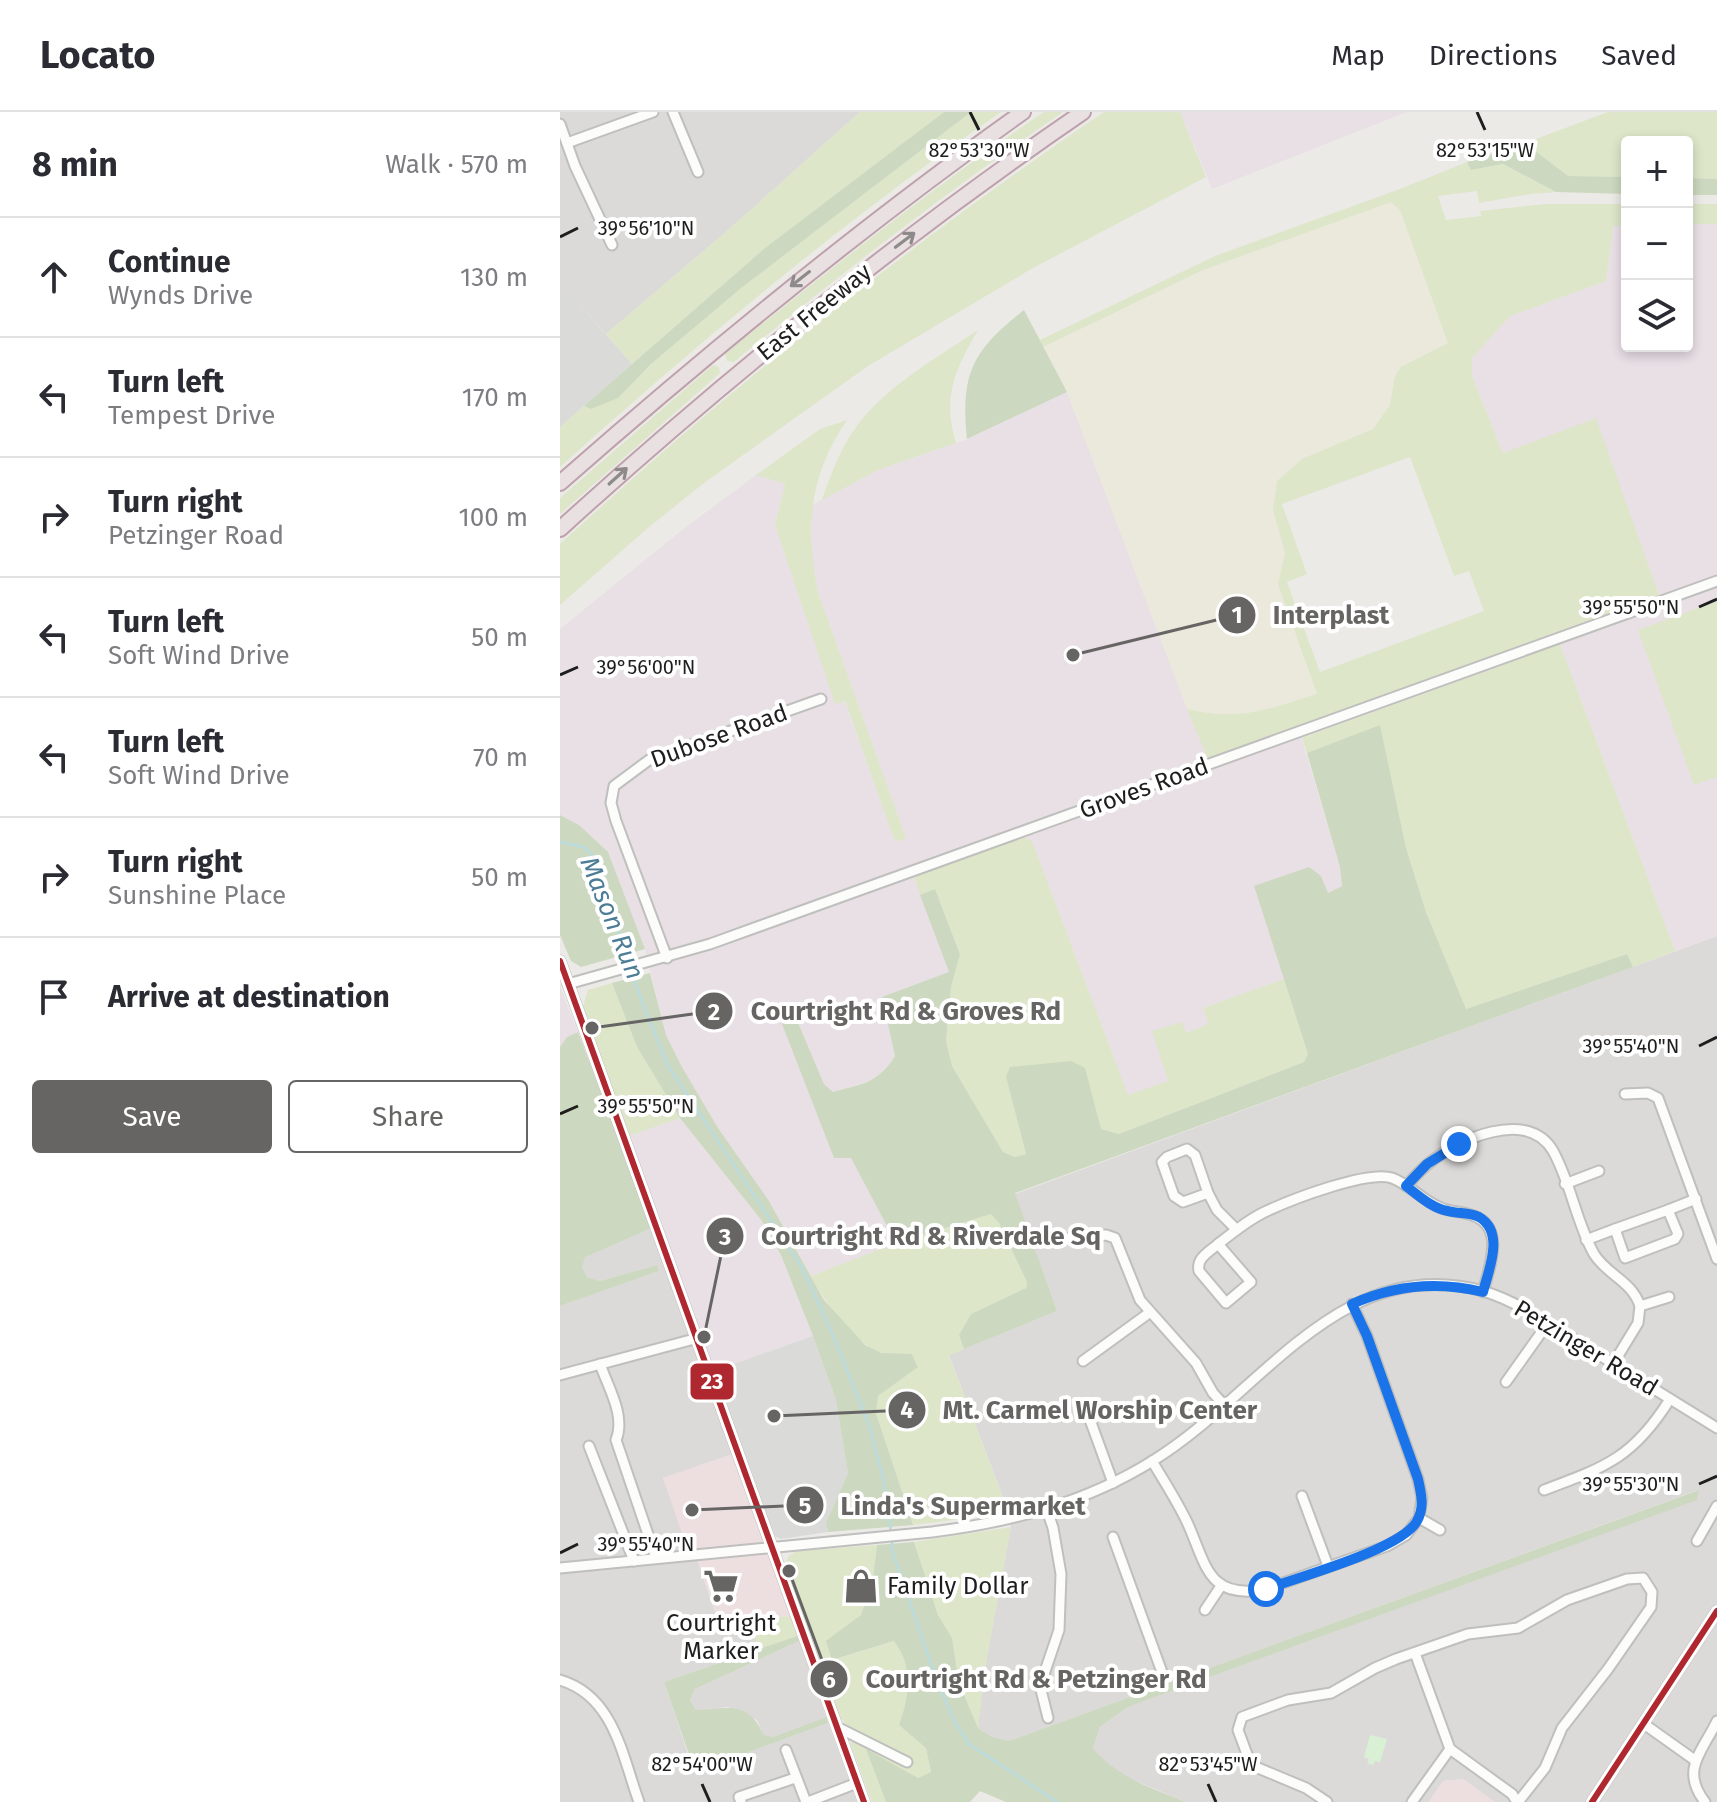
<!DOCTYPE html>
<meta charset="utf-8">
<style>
body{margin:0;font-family:"Fira Sans",sans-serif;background:#f2f2f3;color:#2b2b33}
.controls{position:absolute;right:24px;top:24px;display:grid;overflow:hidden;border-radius:8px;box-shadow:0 4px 12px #0003}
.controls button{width:72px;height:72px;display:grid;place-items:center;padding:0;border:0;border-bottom:2px solid #e1e1e2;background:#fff;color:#2b2b33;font:40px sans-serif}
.stop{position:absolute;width:24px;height:24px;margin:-18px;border:6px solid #1a73e8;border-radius:50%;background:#fff}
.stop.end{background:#1a73e8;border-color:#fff;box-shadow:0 2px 8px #0008}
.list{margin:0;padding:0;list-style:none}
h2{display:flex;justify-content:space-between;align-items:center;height:104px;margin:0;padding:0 32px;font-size:34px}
h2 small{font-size:26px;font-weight:400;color:#7c7c81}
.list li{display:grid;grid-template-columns:52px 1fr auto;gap:24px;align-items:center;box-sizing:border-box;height:120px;padding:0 32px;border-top:2px solid #e1e1e2}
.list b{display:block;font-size:30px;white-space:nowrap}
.list p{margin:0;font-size:26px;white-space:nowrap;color:#7c7c81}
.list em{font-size:26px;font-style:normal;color:#7c7c81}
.actions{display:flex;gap:16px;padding:24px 32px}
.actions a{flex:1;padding:18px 0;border:2px solid #666564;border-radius:8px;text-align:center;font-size:28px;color:#666564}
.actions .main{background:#666564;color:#fff}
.icon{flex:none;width:44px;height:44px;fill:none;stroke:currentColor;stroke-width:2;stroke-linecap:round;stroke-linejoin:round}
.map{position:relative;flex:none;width:1157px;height:1690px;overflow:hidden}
header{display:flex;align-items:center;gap:48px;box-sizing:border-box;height:112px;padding:0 40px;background:#fff;border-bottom:2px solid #e1e1e2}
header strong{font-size:38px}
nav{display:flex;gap:44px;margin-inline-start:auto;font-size:28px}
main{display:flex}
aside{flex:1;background:#fff}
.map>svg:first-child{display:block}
.residential{fill:#dbdad8}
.commercial{fill:#eddfdf}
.industrial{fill:#e9e0e6}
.religious{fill:#dadad8}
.farmland{fill:#ebe9db}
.grass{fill:#dde6c9;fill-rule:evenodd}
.forest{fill:#ccd8bf}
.park{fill:#d9f0d5}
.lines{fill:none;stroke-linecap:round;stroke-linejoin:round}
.stream{stroke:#bedbdc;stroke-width:3}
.minor-casing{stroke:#bfbfbd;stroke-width:13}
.highway-casing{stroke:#bea1ad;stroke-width:18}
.minor{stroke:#fcfcfb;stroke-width:9}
.highway{stroke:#e9e0e2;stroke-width:14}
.bus-1-casing{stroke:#fff;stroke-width:12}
.bus-1{stroke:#af272f;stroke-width:6}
.oneway{stroke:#8e898a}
.route{stroke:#1a73e8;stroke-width:10}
.ticks{fill:none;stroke:#1e1e1e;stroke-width:3}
.labels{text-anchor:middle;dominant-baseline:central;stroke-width:8;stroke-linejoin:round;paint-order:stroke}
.street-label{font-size:24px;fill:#1e1e1e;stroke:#fff}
.poi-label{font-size:24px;fill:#1e1e1e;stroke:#fff;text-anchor:start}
.water-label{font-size:26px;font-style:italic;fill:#4d7c96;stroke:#fff}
.ticks-label{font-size:20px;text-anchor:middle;fill:#1e1e1e;stroke:#fff;stroke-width:8;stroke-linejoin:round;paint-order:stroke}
.leader{fill:none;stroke:#666564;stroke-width:3}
.callout-dot{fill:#666564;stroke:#fff;stroke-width:3}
.mark-label{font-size:24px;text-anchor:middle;font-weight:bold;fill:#fff}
.callout-label{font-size:26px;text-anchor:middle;font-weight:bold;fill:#666564;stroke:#fff;stroke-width:8;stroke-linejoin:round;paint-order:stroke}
.line-badge{stroke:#fff;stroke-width:3}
.badge-label{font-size:22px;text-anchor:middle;font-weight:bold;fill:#fff}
</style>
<header>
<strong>Locato</strong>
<nav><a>Map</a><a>Directions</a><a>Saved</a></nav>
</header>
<main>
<aside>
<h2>8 min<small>Walk · 570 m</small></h2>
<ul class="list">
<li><svg class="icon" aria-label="ahead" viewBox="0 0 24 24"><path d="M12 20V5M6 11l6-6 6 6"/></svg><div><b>Continue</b><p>Wynds Drive</p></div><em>130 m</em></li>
<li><svg class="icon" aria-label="left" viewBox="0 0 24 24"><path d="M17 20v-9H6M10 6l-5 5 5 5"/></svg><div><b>Turn left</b><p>Tempest Drive</p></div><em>170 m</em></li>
<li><svg class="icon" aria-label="right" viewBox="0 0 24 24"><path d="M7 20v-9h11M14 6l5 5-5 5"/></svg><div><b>Turn right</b><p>Petzinger Road</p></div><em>100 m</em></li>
<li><svg class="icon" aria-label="left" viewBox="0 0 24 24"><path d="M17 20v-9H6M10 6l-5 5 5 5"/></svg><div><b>Turn left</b><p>Soft Wind Drive</p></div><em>50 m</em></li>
<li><svg class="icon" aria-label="left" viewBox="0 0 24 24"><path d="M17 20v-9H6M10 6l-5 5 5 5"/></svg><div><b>Turn left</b><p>Soft Wind Drive</p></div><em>70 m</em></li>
<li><svg class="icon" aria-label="right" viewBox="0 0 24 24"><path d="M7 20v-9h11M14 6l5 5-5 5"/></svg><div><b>Turn right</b><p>Sunshine Place</p></div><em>50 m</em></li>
<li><svg class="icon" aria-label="arrive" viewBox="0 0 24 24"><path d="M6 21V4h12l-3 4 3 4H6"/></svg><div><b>Arrive at destination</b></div></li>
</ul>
<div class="actions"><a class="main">Save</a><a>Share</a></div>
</aside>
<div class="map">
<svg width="1157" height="1690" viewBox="0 0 1157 1690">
<rect width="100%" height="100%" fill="#eceae7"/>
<!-- residential -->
<g class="residential">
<polygon points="0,0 300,0 166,120 46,222 0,170"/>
<polygon points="1157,824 1157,1690 935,1690 903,1667 883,1669 869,1690 626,1690 569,1666 547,1653 533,1636 540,1615 568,1595 1136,1388 1138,1378 449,1629 432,1625 418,1616 424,1561 451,1414 449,1401 389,1243 497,1199 455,1082"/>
<polygon points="92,1116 173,1342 103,1366 134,1438 157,1506 188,1508 199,1537 104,1570 134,1660 268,1611 297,1690 0,1690 0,1194 99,1159 97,1153 40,1169 27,1165 22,1155 24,1145"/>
<polygon points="239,1529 266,1605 213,1625 204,1623 197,1608 168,1595 136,1598 130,1588 135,1577"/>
</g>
<!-- commercial -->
<g class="commercial">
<polygon points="173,1342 231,1504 188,1508 157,1506 134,1438 128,1439 103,1366"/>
<polygon points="903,1667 935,1690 869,1690 883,1669"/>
</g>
<!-- industrial -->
<g class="industrial">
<polygon points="620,0 847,0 652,77"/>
<polygon points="1127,112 1157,112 1157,824 1115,839 996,521 1099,483 1035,307 943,341 912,264 912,246 950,204 1046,169 1053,113 1067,113 1067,234 1127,234"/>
<polygon points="507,280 648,647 738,615 780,755 782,774 768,781 694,774 724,867 643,896 650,912 626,921 609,969 568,983 472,729 354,764 389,861 322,885 335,944 324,961 312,968 273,980 264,972 231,894 217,899 336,1131 251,1164 209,1089 158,1016 122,955 106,923 85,837 48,740 19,713 0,703 0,517 122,418 196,363 225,372 215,413 275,591 284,588 335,729 346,726 258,480 251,443 252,393 318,358 408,327"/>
<polygon points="0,875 18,920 7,925 0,935"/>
<polygon points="120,1006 202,1109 221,1143 253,1224 154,1259 69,1024"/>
</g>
<!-- religious -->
<g class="religious">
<polygon points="0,170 72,252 0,315"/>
<polygon points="253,1224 276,1288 288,1361 266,1411 268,1420 221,1427 214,1424 154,1259"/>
</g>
<!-- farmland -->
<polygon class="farmland" points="832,89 840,98 889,232 841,255 835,264 830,293 813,317 742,347 717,369 713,398 725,441 718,472 757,582 683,603 654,603 627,597 507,280 483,235 643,158"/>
<!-- grass -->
<g class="grass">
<polygon points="300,0 384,0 205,136 72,252 46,222 166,120"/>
<path d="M411,0H441C286,107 140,229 0,355V315L24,294L31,297L58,285L91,252L180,177Z"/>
<path d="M484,0H503C389,78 280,162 174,250L167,249L165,242C269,158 373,75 484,0Z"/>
<path d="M544,0H620L646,65L473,156L308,254L144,371L89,415L0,493V432C171,275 352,130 544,0Z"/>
<polygon points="1048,0 1157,0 1157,67 1127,66 1127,30 1067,30 1067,65 1008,64 965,31"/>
<path d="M907,50L911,58L943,52L996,80L971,82L919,91L917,79L878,84L886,108L921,104L920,99L986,92H1067V113L1053,114L1046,169L950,204L912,246V264L943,341L1036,306L1099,483L648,647L627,597C681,610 706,597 757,582L718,472L725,441L713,398L717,369L742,347L813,317L830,293L835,264L841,255L888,231L840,98L831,90L643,158L483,235L480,228L655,144L840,77ZM850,345L894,464L909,459L924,499L760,560L727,470L747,462L722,392Z"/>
<rect x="1127" y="92" width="30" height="20"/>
<path d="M418,218C395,258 382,284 396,331L318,358L262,388C271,362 280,337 296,315C325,275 378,245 418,218Z"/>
<polygon points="153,253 159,255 160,261 0,402 0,386"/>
<path d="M287,308C249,364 245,414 258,480L346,726L335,730L285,589L275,592L215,413L225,372L196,363L260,317Z"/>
<polygon points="1157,489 1157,665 1134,673 1078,518"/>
<polygon points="1000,532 1115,839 1073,855 1067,842 906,897 866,800 846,736 820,614 747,641 742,626"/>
<polygon points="463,725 472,729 568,983 608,969 592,919 622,910 626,921 649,912 643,896 724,867 748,942 744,950 559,1022 541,1017 446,965 466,1042 455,1045 443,1040 392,954 386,929 391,875 400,841 375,777 360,783 354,764"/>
<polygon points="52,871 77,935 120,1006 69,1024 23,894 28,878"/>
<path d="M431,1102L439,1111L467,1170L466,1176L411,1202L399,1223L404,1237L389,1244L449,1401L353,1413L316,1301L318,1284L358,1254L352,1242C342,1242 329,1243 320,1240C293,1230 264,1189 251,1164L336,1131Z"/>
<polygon points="451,1415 424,1561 418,1616 399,1571 392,1526 378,1503 354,1430"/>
<path d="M317,1433L313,1466L301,1503L273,1548L335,1529C354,1555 349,1585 339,1613L366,1636L371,1660L358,1666L307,1639L326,1690H312L290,1631L296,1628L352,1655L353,1650L293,1619L277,1603L225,1454L228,1445L236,1439Z"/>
<polygon points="231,1504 237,1524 199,1537 188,1508"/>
</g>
<!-- forest -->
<g class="forest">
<polygon points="384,0 411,0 180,177 91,252 58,286 31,297 24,294 205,136"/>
<polygon points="965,31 1008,64 1067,65 1067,82 996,80 943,52 911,58 907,50"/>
<polygon points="1127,66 1157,67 1157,83 1127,83"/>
<path d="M464,198L507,280L407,327C400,261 413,238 464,198Z"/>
<path d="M820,613L846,736L866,800L906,897L1067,842L1073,855L455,1081L497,1199L404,1237L399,1223L411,1202L466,1176L467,1170L439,1111L431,1102L336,1131L291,1046H274L217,899L231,894L264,972L273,980C304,971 317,972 335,944L322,885L389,860L360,783L375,777L400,842L391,875L386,929L392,954L443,1040L455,1045L466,1042L446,965L450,955L511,949L525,956L541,1017L559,1022L744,950L748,942L694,774L749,755L761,764L768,781L782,774L780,755L747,641Z"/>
<polygon points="0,703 19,713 48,740 85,837 21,855 11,849 0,823"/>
<polygon points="90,861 106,923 122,955 158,1016 209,1089 264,1188 305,1233 322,1241 352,1242 358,1255 318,1284 316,1301 353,1413 268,1420 266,1411 288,1361 276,1288 253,1224 221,1143 202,1109 120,1006 77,935 52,871"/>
<polygon points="18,920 92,1116 25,1145 22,1155 27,1165 40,1169 97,1153 99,1159 0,1194 0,935 7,925"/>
<path d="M1139,1378L1137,1388L568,1595L540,1615L533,1636C556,1665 592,1676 626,1690H446L420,1679L410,1690H326L306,1637L358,1666L371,1660L366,1636L339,1613C349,1585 354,1554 334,1529L272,1548L266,1529L301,1503L313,1466L317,1433L354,1430L378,1503L392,1526L399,1571L418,1616L432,1625L449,1629Z"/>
<path d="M237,1524L239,1529L135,1577L130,1588L136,1598C169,1596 188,1589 204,1623L213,1625L266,1605L268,1611L135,1660L104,1570Z"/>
</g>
<!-- park -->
<polygon class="park" points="810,1623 827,1627 820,1650 815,1649 813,1653 807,1651 809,1647 804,1645"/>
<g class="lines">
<!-- stream -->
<g class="stream">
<polyline points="0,730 24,735 34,745 43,762 66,844 82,890 108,954 241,1154 272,1221 309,1313 324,1370 331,1420"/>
<polyline points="332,1428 332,1438 376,1567 396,1612 409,1632 497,1690"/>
</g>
<!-- minor casing -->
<g class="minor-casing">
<g id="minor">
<polyline points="113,0 138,60"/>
<polyline points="0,12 15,54 52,133"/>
<polyline points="7,31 93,0"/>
<polyline points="107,846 56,709 51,691 54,674 89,648 261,587"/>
<polyline points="0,849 304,1690"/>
<polyline points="8,872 150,832 1157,469"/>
<polyline points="1065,982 1088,981 1098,986 1157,1147"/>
<polygon points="627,1037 635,1043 648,1081 623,1090 614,1084 602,1050 607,1045"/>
<polyline points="1005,1072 1039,1059"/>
<path d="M846,1074C853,1067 860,1058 868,1052C896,1028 968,995 993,1039C1011,1071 1016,1110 1034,1142C1047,1163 1072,1169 1080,1194"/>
<polyline points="648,1081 657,1098 676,1117"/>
<polygon points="1108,1098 1118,1122 1115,1127 1065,1146 1055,1117"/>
<polyline points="1108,1098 1136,1087"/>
<polyline points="1026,1128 1055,1117"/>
<polyline points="478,1129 546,1123 555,1126 580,1188 636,1251 653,1281 666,1295"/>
<path d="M658,1132C674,1120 690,1106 709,1098C733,1087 808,1058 832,1066C849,1072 862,1088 879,1095C889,1100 898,1099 908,1102C947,1111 930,1153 923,1180"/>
<path d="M658,1132L691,1170L666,1191L639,1159C636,1146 649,1140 658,1132Z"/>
<polyline points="523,1249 589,1201"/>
<path d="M40,1252C48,1275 66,1304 56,1328L96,1446"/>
<polyline points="1053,1252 1078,1211 1080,1194 1109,1185"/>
<polyline points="0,1263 138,1226"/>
<polyline points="946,1270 988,1211"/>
<polyline points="525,1294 553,1371"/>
<polyline points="29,1334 74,1449"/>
<path d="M592,1349C604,1369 617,1389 627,1410C646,1451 647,1489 706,1477L827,1434L846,1423L859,1406L862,1386L858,1367L807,1224L792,1192"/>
<path d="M984,1378C1046,1355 1074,1345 1110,1287"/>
<polyline points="742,1384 768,1454"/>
<polyline points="487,1398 493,1416 501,1462 499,1518 480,1574 488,1606"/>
<polyline points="859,1406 880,1418"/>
<polyline points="553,1425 603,1563"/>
<polyline points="1137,1429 1157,1394"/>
<path d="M0,1456L372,1420C451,1410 526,1391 594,1348C700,1283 780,1140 923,1179C959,1190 991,1213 1023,1233C1068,1261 1112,1288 1157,1316"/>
<polyline points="645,1498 661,1474"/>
<polyline points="855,1541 890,1637 952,1682 957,1690"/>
<path d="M0,1568C54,1584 62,1643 79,1690"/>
<polyline points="1084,1612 1136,1649"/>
<polyline points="277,1615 347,1650"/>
<polyline points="226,1638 246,1690"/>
<polyline points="181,1690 179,1685 235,1666"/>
<polyline points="248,1690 297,1671"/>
<polyline points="767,1690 746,1676 691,1653 678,1618 682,1605 728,1588 771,1581 815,1556 836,1547 908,1522 958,1516 1007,1488 1067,1467 1083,1466 1092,1480 1091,1495 1048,1557 1002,1616 985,1656 958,1690"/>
<polyline points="852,1690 890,1637"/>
<polyline points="1032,1690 1157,1499"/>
<path d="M1145,1690C1120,1658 1142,1640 1157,1609"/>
</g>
</g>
<!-- highway casing -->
<g class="highway-casing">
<g id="highway">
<path d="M0,371C149,240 301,115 463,0"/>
<path d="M0,417C165,267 339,126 523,0"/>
</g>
</g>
<!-- minor -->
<use href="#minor" class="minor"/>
<!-- highway -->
<use href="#highway" class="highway"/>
<!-- bus-1 casing -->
<g class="bus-1-casing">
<g id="bus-1">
<polyline points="0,849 304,1690"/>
<polyline points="1032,1690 1157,1499"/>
</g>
</g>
<!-- bus-1 -->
<use href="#bus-1" class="bus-1"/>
</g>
<!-- one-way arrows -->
<defs><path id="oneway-shaft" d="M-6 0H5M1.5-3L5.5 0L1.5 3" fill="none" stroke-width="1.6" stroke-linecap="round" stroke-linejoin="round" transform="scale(2)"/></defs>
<g class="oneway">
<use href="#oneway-shaft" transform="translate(345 128) rotate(-37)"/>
<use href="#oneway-shaft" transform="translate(240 167) rotate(142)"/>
<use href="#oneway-shaft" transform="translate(58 364) rotate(-42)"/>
</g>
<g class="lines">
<!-- route -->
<path class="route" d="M706,1477C739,1465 842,1437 857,1409C865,1395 861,1381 858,1367L807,1224L792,1192C834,1173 878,1169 923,1180C929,1157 945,1120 919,1105C909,1100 899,1102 888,1099C872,1096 859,1084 846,1074L867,1052L899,1032"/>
</g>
<!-- ticks -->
<path class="ticks" d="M410,0L419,18M917,0L925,18M0,125L18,116M1139,495L1157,487M0,563L18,555M1139,934L1157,925M0,1002L18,994M1139,1372L1157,1364M0,1441L18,1432M142,1672L150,1690M648,1672L656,1690"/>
<!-- icons -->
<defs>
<g id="supermarket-bare" transform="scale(2.76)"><path d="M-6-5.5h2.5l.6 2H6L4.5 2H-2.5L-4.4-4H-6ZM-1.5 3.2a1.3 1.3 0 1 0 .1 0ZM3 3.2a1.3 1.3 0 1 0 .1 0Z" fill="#666564" stroke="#fff" stroke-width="2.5" paint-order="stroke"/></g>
<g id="shop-bare" transform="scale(2.76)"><path d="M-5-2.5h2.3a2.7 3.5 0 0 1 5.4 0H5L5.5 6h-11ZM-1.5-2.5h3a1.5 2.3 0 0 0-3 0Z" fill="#666564" stroke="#fff" stroke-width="2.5" paint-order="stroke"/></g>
</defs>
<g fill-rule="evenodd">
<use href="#supermarket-bare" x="161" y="1474"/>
<use href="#shop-bare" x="301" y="1474"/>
</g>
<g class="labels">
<!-- street labels -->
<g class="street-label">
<text transform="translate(254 200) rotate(-39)">East Freeway</text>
<text transform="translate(159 624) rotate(-20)">Dubose Road</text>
<text transform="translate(584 676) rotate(-20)">Groves Road</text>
<text transform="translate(1026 1236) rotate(31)">Petzinger Road</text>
</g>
<!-- poi labels -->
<g class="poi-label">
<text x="327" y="1474">Family Dollar</text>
<text x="161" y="1511" text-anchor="middle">Courtright<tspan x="161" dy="28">Marker</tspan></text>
</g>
<!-- water labels -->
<g class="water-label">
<text transform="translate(52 806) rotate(68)">Mason Run</text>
</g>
</g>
<g class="ticks-label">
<text x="419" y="45">82°53'30"W</text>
<text x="925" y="45">82°53'15"W</text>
<text x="86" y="123">39°56'10"N</text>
<text x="1071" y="502">39°55'50"N</text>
<text x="86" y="562">39°56'00"N</text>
<text x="1071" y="941">39°55'40"N</text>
<text x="86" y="1001">39°55'50"N</text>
<text x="1071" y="1379">39°55'30"N</text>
<text x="86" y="1439">39°55'40"N</text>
<text x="142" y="1659">82°54'00"W</text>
<text x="648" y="1659">82°53'45"W</text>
</g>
<!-- callouts -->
<path class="leader" d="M513 543L677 503M32 916L154 899M144 1225L165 1124M214 1304L347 1298M132 1398L245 1393M229 1459L269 1567"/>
<g class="callout-dot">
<circle cx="513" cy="543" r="8"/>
<circle cx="32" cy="916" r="8"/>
<circle cx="144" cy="1225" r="8"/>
<circle cx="214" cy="1304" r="8"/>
<circle cx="132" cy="1398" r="8"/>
<circle cx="229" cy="1459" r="8"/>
<circle cx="677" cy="503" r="20"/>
<circle cx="154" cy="899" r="20"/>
<circle cx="165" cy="1124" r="20"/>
<circle cx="347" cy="1298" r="20"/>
<circle cx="245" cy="1393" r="20"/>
<circle cx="269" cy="1567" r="20"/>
</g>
<g class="mark-label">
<text x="677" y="511">1</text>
<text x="154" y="908">2</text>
<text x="165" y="1133">3</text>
<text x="347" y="1306">4</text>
<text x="245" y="1402">5</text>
<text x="269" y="1576">6</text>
</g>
<g class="callout-label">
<text x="771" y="512">Interplast</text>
<text x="346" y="908">Courtright Rd &amp; Groves Rd</text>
<text x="371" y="1133">Courtright Rd &amp; Riverdale Sq</text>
<text x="540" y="1307">Mt. Carmel Worship Center</text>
<text x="403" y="1403">Linda's Supermarket</text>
<text x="476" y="1576">Courtright Rd &amp; Petzinger Rd</text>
</g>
<rect class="line-badge" x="129" y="1250" width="46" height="39" rx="8" fill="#af272f"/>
<g class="badge-label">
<text x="152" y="1277">23</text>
</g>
</svg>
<div class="controls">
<button>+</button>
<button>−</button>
<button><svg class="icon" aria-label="layers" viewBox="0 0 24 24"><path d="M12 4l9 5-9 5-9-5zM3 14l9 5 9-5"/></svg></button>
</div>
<div class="stop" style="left:706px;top:1477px"></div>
<div class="stop end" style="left:899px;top:1032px"></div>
</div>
</main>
